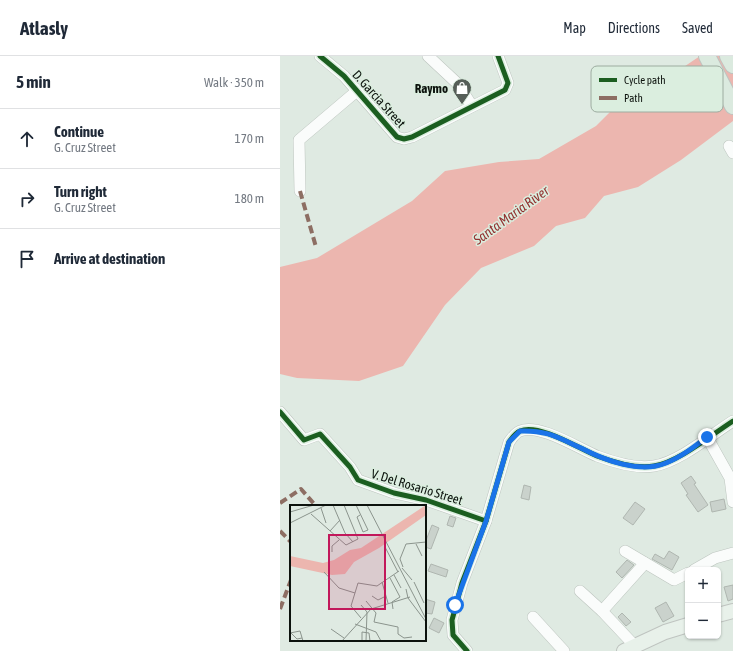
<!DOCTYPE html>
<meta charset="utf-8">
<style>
body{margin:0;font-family:"Asap Condensed",sans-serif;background:#f6f6f7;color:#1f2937}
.controls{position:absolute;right:12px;bottom:12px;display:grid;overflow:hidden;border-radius:6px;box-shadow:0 1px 3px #0004}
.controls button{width:36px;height:36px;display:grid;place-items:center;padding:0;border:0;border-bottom:1px solid #e0e1e3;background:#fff;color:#1f2937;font:20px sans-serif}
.stop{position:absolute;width:12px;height:12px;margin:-9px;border:3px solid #1a73e8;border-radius:50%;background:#fff}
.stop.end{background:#1a73e8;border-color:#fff;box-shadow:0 1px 4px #0008}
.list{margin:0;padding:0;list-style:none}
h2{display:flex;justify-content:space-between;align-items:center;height:52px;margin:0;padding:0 16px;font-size:17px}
h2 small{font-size:13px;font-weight:400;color:#747a83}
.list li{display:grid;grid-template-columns:26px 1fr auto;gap:12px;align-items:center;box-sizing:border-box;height:60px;padding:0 16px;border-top:1px solid #e0e1e3}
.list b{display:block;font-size:15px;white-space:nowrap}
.list p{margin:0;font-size:13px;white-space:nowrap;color:#747a83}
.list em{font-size:13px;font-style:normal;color:#747a83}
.icon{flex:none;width:22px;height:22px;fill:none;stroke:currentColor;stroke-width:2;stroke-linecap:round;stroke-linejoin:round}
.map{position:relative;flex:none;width:453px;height:595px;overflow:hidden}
header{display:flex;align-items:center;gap:24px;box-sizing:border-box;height:56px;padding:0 20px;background:#fff;border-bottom:1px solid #e0e1e3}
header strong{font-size:19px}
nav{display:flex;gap:22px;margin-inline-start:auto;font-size:14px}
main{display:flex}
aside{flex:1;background:#fff}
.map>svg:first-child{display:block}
.water{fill:#ecb6af}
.building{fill:#cad2cc;stroke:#afb6b0}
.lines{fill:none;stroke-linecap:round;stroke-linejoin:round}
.minor-casing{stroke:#bdc5bf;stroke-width:12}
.major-casing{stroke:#bfc4c0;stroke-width:16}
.highway-casing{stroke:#bfc4c0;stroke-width:18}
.minor{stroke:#fafcfb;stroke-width:11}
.major{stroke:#e8f1ea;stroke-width:14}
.highway{stroke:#dbeadf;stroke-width:16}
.quiet{stroke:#8d6e63;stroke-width:4;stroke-dasharray:8 4;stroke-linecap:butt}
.cycleway-casing{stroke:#dbeedf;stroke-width:8}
.cycleway{stroke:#1b5e20;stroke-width:5}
.route{stroke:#1a73e8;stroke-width:5}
.labels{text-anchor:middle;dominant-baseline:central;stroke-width:3;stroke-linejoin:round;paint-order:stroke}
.poi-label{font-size:13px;font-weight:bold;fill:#0c120d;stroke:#dbeedf;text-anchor:end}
.street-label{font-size:13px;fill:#0c120d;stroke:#dbeedf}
.water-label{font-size:14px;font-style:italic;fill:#923231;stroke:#dbeedf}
.inset-road{fill:none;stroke:#8b948d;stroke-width:1}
.view{fill:#c2185b;fill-opacity:0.15;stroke:#c2185b;stroke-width:2}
.inset-edge{fill:none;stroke:#0c120d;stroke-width:2}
.key{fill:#dbeedf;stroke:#9daca0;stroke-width:1}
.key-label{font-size:11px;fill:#0c120d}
</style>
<header>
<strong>Atlasly</strong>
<nav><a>Map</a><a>Directions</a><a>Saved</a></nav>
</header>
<main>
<aside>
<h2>5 min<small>Walk · 350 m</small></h2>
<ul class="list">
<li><svg class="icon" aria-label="ahead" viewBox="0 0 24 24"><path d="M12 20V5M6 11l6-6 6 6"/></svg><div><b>Continue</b><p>G. Cruz Street</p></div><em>170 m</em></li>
<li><svg class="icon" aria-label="right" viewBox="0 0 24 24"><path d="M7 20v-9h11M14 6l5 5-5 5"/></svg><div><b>Turn right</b><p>G. Cruz Street</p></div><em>180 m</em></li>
<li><svg class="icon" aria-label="arrive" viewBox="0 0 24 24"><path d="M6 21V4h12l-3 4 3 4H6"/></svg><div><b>Arrive at destination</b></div></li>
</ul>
</aside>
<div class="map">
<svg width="453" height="595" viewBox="0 0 453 595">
<rect width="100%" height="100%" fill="#dfeae2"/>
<!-- water -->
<polygon class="water" points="420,0 453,0 453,65 401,104 358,131 324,140 305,162 276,170 254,190 201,212 165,249 123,310 79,325 17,322 0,318 0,211 37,202 132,145 165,115 219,106 259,103 316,70 334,52 359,41"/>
<!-- building -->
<g class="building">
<polygon points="411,420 416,427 414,428 428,449 418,456 406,439 408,438 401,427"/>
<polygon points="244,429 251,431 249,444 241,442"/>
<polygon points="444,443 446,453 432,456 430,446"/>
<polygon points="355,446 365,453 353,469 343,462"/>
<polygon points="170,460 176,462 173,471 167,469"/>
<polygon points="152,469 159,472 151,493 145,491 145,487"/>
<polygon points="389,495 399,501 392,514 372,503 375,498 384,503"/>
<polygon points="347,504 354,509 342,522 336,516"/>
<polygon points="151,508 168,514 166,521 148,515"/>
<polygon points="453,529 453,543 448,545 444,531"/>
<polygon points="145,543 155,546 152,558 145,557"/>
<polygon points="386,546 394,560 383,566 375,552"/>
<polygon points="342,557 351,566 346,570 338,561"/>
<polygon points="154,562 164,567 159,577 149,572"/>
</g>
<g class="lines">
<!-- minor casing -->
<g class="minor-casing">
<g id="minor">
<polyline points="40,0 64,20 117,81 124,83 132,81 225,34 228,27 218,0"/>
<polyline points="148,0 178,28 192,50"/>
<polyline points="449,90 453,97"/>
<polyline points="20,135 19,84 78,34"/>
<polyline points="0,356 24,384 40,378 70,411 78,424 114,437 146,444 206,465"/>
<polyline points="427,381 450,422 453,446"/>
<polyline points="345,495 394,524 408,517"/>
<polyline points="414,514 435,502 453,497"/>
<polyline points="300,535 322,555 354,589"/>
<polyline points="322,555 365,507"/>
<polyline points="253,561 284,595"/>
<path d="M187,595L173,579L172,564L182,527L206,465L229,386C232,382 235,377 240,375C259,367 298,392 317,400C333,406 356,413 374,410C399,406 431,379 453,365"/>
</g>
</g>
<!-- major casing -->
<g class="major-casing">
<g id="major">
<polyline points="438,559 453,555"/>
<polyline points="344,595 385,576 408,569"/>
</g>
</g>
<!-- highway casing -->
<g class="highway-casing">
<g id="highway">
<polyline points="427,0 453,50"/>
<polyline points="448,0 453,9"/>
</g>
</g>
<!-- minor -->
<use href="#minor" class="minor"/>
<!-- major -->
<use href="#major" class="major"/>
<!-- highway -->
<use href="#highway" class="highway"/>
<!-- quiet -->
<g class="quiet">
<polyline points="20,135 36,191"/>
<polyline points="0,447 21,433 36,450"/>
<polyline points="0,475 11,486"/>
<polyline points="0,553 11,524"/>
</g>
<!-- cycleway casing -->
<g class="cycleway-casing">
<g id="cycleway">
<polyline points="40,0 64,20 117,81 124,83 132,81 225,34 228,27 218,0"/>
<polyline points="0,356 24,384 40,378 70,411 78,424 114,437 146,444 206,465"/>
<path d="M187,595L173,579L172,564L182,527L206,465L229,386C232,382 235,377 240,375C259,367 298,392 317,400C333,406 356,413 374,410C399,406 431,379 453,365"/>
</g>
</g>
<!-- cycleway -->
<use href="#cycleway" class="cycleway"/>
</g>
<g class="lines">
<!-- route -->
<path class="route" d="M175,549L206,465L229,386L240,375C266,374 277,381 301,392C324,404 360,418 386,407C401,401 414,391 427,381"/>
</g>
<!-- icons -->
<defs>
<g id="shop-pin" transform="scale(1)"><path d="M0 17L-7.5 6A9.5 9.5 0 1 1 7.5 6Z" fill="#565e58" stroke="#dbeedf"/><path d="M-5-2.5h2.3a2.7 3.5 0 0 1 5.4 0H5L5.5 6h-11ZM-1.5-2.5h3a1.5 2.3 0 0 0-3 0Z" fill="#fff"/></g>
</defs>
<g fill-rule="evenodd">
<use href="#shop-pin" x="182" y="32"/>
</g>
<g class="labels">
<!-- poi labels -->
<g class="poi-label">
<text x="168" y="32">Raymo</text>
</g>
<!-- street labels -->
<g class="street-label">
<text transform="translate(99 43) rotate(48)">D. Garcia Street</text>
<text transform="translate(137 431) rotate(17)">V. Del Rosario Street</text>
</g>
<!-- water labels -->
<g class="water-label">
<text transform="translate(231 159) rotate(-36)">Santa Maria River</text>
</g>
</g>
<!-- overview -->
<g transform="translate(10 449)">
<rect width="136" height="136" fill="#dfeae2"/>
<path d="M136,0V10L89,43L64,57L55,69L42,70L0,61V51L33,58L44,55L60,45L71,43Z" fill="#ecb6af"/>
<path class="inset-road" d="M43,0L55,28L63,37M66,0L78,25L73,27L67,12L70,10M77,0L136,114M31,3L36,18M0,7L24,0M21,9L56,40L68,34L54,0M0,18L36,0M40,26L50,15M126,39L132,51M95,42L108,67M42,47V41L49,35M113,62L110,54L116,39L136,37M112,63L122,75M34,67L49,83L65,88M104,70L111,83M100,73L110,92L102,97L103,104M92,77L98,98M124,77L134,98M116,84L118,93L136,117M82,91L88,95L96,91M76,96L86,108L84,117L108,122V129L114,133L122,132M71,100L77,107L76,136M71,113L61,101L68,78L87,81L109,66M65,119L86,127L91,136M41,124L54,133M0,128L10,126L13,136M1,128L7,134L12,133M52,136L81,104L120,92M72,136V127L79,128L80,136"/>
<path class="view" d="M39,30H95V104H39Z"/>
<rect width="136" height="136" class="inset-edge"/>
</g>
<!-- legend -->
<rect x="311" y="10" width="132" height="46" rx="6" class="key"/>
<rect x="319" y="22" width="18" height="4" fill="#1b5e20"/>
<rect x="319" y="40" width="18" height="4" fill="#8d6e63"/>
<g class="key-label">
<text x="344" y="28">Cycle path</text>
<text x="344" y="46">Path</text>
</g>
</svg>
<div class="controls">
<button>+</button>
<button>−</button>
</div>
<div class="stop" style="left:175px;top:549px"></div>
<div class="stop end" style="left:427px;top:381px"></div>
</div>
</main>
